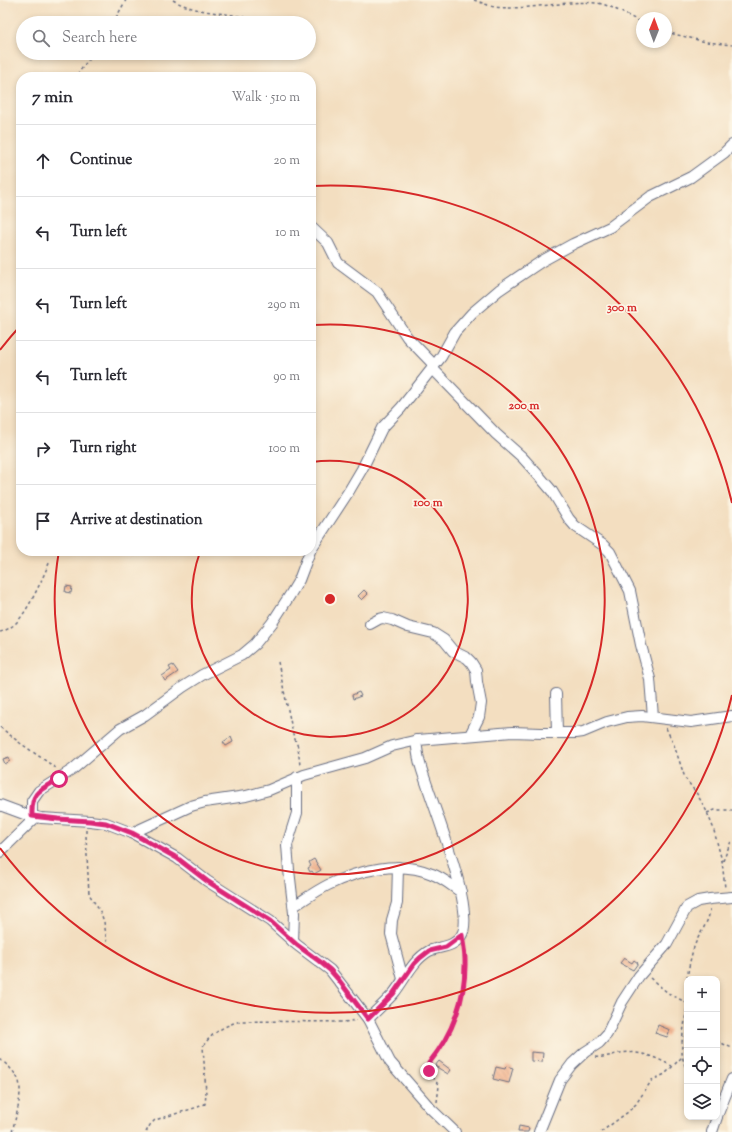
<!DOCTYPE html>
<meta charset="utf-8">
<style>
body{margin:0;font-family:"Sorts Mill Goudy",serif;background:#f2f2f3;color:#2b2b33}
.controls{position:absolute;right:12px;bottom:12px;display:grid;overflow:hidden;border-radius:8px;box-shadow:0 2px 6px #0003}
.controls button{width:36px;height:36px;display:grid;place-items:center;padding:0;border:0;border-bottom:1px solid #e1e1e2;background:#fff;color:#2b2b33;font:20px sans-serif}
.compass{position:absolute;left:636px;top:12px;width:36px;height:36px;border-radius:50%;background:#fff;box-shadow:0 2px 6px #0003;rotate:1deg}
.stop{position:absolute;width:12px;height:12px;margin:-9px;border:3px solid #db2777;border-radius:50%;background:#fff}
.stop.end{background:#db2777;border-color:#fff;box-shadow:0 1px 4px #0008}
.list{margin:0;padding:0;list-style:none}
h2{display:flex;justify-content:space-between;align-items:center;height:52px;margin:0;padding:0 16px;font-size:17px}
h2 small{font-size:13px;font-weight:400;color:#7c7c81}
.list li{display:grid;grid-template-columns:26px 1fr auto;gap:12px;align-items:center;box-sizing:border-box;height:72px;padding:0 16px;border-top:1px solid #e1e1e2}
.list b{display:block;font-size:15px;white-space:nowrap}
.list em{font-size:13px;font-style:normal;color:#7c7c81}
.icon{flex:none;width:22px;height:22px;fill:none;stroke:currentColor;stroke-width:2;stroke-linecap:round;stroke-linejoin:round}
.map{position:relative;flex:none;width:732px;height:1132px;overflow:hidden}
.search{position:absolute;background:#fff;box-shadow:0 2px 6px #0003;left:16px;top:16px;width:300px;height:44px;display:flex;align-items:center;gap:10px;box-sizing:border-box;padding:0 14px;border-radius:22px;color:#7c7c81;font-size:15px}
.panel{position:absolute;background:#fff;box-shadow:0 2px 6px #0003;left:16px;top:72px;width:300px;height:484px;border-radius:16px}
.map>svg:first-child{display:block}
.building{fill:url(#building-back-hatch)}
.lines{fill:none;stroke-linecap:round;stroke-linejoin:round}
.minor-casing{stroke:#676c80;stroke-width:12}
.path{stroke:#676c80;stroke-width:1.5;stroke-dasharray:3 3;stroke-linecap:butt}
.minor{stroke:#fff;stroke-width:10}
.route{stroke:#db2777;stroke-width:5}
.ring{fill:none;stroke:#d62828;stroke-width:2}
.centre{fill:#d62828;stroke:#fcf5e5;stroke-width:2}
.ring-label{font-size:12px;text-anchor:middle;font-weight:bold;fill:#d62828;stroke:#fcf5e5;stroke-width:3.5;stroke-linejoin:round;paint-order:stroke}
</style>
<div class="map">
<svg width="732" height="1132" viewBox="0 0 732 1132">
<defs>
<pattern id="building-back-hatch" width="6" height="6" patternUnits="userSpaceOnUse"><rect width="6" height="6" fill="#f4b18a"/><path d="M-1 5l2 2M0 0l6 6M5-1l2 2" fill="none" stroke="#c59074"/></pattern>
</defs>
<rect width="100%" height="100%" fill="#fcf5e5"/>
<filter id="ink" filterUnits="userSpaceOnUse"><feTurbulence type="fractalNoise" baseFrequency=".025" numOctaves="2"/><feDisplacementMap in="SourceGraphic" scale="8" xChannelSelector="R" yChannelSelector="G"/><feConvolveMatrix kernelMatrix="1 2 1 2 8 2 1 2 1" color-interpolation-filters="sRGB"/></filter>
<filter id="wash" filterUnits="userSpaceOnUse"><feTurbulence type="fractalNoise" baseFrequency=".012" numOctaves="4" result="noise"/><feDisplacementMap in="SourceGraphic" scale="16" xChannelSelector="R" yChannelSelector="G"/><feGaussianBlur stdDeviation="0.9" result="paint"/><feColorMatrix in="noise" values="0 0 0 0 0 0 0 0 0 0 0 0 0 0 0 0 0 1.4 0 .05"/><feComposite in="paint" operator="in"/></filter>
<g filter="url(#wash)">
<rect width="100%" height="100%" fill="#f3dec0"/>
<g id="blocks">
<!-- building -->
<g class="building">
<polygon points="66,586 72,587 71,593 65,592"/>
<polygon points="364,590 368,594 362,600 358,596"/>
<polygon points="173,665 178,672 165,681 162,676 171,670 169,667"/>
<polygon points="359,692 361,696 353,699 352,695"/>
<polygon points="231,737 233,742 226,746 223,742"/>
<polygon points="9,757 10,761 5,764 3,759"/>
<polygon points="314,859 321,870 314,874 312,871 310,872 308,868 311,866 309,862"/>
<polygon points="624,958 632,963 634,960 638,963 633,970 620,963"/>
<polygon points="658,1025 670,1030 667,1037 655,1033"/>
<polygon points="531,1052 543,1053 542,1062 531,1061"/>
<polygon points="439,1061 451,1070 448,1074 435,1066"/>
<polygon points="506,1066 513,1068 509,1083 493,1079 496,1067 505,1069"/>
<polygon points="519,1126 529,1128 528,1132 518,1132"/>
</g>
</g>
</g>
<g filter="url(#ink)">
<use href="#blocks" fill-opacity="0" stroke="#676c80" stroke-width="1"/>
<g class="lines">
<!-- minor casing -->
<g class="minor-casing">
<g id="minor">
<polyline points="311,227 328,243 338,263 377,292 407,337 434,365"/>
<polyline points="432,368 496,434 522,457 540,477 552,491 569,519 575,526 603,545 610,552 630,591 641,645 650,679 653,717"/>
<polyline points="311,549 349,491 362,469 382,428 401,408 441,357 455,332 472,313 499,290 542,261 573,244 610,227 650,197 691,177 724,153 732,145"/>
<polyline points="370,624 379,619 383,618 392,620 408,627 433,633 444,640 453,651 467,658 471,662 476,670 477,682 481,703 479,717 470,735"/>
<polyline points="556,694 557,733"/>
<polyline points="0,805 27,815 41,818 90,821 106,823 132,833 177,858 207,881 270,921 297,945 330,970 368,1019 390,1062 431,1109 455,1132"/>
<polyline points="32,816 32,801 39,791 72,770 120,729 145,715 183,687 202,675 242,655 255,644 272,623 290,595 299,580 310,551"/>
<polyline points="132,833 191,806 205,802 246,796 269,790 304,775 365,758 392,746 418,740 512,732 541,733 576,733 583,732 607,722 627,717 642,716 691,722 732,716"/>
<polyline points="0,852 36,817"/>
<polyline points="398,867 397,903 392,920 391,934 403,979"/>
<path d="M294,906C305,899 316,891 328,885C359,870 399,860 432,874C443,878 452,886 461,892"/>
<polyline points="293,942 294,913 289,870 287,845 297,813 297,777"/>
<path d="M368,1019C377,1010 386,1002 394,993C405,979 413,960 429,951C440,946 453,948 461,936C478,913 429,796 421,767C418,758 417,749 416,740"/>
<polyline points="717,1116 732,1079"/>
<polyline points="539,1132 560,1080 572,1064 585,1052 599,1043 607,1034 622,1002 639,976 667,944 687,907 698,901 710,899 732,897"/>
<polyline points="712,1132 717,1117"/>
</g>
</g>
<!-- path -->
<g class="path">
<path d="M173,0C195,13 220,12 244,17"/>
<path d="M474,0C481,2 488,6 495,7C528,11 563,0 597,3C614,6 626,16 642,22"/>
<polyline points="113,23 126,0"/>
<polyline points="666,32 706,42 732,45"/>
<polyline points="77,75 93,53"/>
<path d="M0,632C4,631 8,629 11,627C26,618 43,577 50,561"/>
<polyline points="278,662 293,734 298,747 300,766"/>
<polyline points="0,727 20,743 56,768"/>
<polyline points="666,728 674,745 685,778 697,794 706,810 713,827 722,861 725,888"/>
<polyline points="707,813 715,810 732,810"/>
<polyline points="86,830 86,836 89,894 101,913 104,922 107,941"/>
<polyline points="723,861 732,839"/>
<polyline points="650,978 668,993 687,1003"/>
<path d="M687,979C689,966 691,954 696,942C701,931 709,922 710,909"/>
<path d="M687,1004C686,1024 676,1052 687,1069"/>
<polyline points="717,1041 732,1048"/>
<path d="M595,1057C605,1058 611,1055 620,1053C639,1050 657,1058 672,1066"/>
<path d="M0,1059C6,1064 13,1070 17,1077C25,1089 15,1119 12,1132"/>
<path d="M437,1102L439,1086L429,1071L428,1067C431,1057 440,1049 445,1041C460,1013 468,980 464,948"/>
<path d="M146,1132L150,1125L155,1120L198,1107L205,1104L206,1094L203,1046C213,1032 225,1025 241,1021L344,1022L357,1020"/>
<polyline points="601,1132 628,1112 636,1104 652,1080 665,1074 682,1057"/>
</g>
<!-- minor -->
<use href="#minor" class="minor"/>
</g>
</g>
<g class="lines" filter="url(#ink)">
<!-- route -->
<path class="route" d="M59,779C40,790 31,791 32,816L58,819L90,821L106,823L132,833L177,858L207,881L270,921L297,945L319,961L330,970L338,979L368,1019L393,994L414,964L420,958L429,951L446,947L462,935C463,943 465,952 465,960C466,998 453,1034 429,1063L428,1067L429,1071"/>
</g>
<!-- distance rings -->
<g class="ring">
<path d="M312 462A138 138 0 1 1 200 552"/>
<path d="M313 325A275 275 0 1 1 59 551"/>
<path d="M732 695A413 413 0 0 1 0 848M0 350A413 413 0 0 1 21 325M312 186A413 413 0 0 1 732 503"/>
</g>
<circle cx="330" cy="599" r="6" class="centre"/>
<g class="ring-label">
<text x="622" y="311">300 m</text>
<text x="524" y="409">200 m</text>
<text x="428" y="506">100 m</text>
</g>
</svg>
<div class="controls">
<button>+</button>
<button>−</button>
<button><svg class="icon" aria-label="locate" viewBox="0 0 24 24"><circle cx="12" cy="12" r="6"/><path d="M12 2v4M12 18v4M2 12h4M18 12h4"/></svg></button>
<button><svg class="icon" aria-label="layers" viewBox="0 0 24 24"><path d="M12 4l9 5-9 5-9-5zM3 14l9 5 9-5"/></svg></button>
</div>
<svg class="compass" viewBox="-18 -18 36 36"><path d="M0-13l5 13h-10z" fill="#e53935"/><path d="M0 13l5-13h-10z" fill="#7c7c81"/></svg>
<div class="stop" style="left:59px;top:779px"></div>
<div class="stop end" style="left:429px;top:1071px"></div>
<div class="search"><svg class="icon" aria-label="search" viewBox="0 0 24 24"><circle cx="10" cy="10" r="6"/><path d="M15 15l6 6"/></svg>Search here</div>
<section class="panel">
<h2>7 min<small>Walk · 510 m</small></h2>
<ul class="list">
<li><svg class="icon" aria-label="ahead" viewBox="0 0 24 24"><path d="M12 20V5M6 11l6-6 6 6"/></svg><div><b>Continue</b></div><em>20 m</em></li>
<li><svg class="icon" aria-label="left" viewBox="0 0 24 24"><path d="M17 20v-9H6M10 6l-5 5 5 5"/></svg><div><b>Turn left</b></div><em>10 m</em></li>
<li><svg class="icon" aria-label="left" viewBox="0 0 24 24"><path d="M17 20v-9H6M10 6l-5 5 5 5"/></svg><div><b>Turn left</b></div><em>290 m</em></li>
<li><svg class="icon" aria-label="left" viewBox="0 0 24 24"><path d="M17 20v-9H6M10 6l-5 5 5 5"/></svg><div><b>Turn left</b></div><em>90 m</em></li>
<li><svg class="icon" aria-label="right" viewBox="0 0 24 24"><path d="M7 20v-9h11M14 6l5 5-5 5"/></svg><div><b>Turn right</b></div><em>100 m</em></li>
<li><svg class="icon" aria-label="arrive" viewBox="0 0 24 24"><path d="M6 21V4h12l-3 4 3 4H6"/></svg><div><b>Arrive at destination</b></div></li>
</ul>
</section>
</div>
